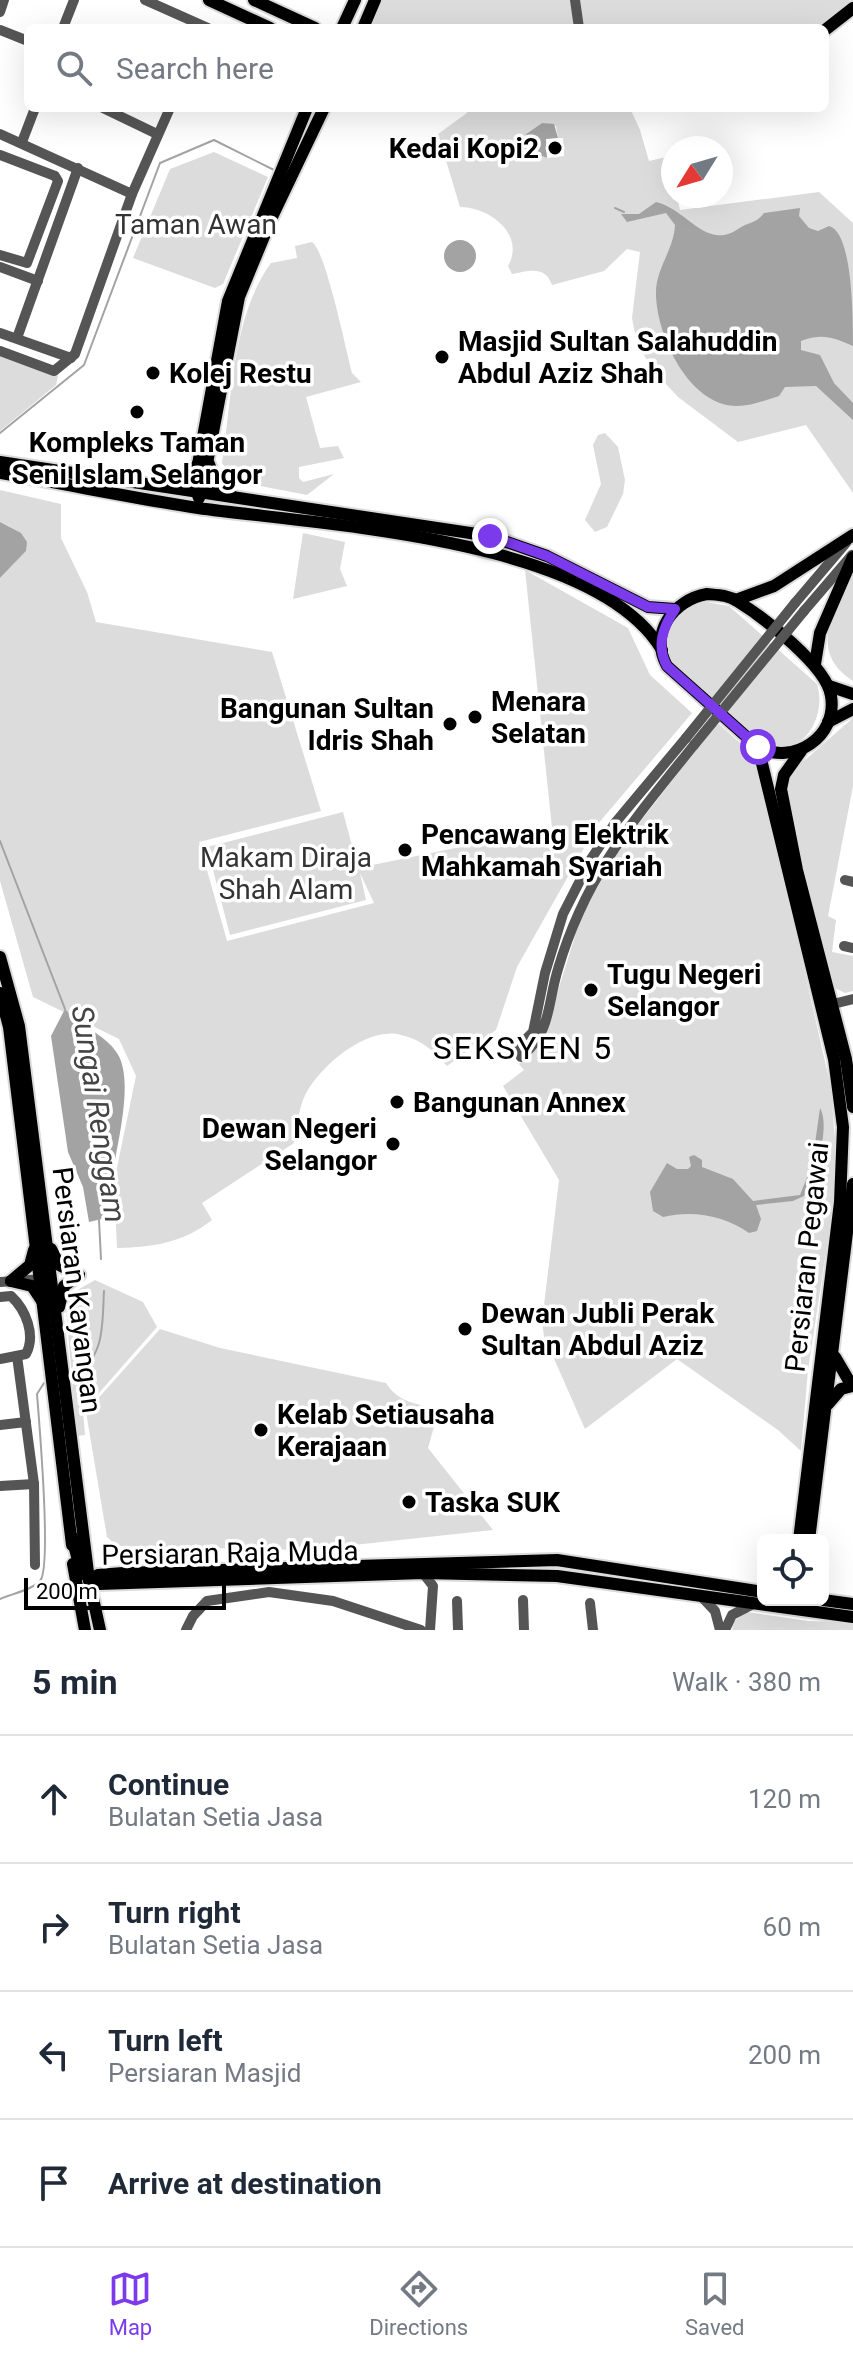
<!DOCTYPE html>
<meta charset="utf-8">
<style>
body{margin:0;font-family:Roboto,sans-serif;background:#f6f6f7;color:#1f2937}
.controls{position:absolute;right:24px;bottom:24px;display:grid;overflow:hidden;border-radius:12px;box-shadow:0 8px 32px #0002}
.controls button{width:72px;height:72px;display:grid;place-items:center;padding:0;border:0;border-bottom:2px solid #e0e1e3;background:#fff;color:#1f2937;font:40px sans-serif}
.compass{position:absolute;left:661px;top:136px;width:72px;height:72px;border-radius:50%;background:#fff;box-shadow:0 8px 32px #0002;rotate:233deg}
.scale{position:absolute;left:24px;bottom:20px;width:202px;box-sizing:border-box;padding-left:8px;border:4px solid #000;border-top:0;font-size:22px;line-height:28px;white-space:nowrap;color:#000;-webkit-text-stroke:6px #fff;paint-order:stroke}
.stop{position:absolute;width:24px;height:24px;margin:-18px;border:6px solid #7c3aed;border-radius:50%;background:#fff}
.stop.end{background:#7c3aed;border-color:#fff;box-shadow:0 2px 8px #0008}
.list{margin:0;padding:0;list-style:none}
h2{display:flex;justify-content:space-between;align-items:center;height:104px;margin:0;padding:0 32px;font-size:34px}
h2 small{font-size:26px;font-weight:400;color:#747a83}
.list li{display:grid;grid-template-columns:52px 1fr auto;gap:24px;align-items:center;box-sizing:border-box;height:128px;padding:0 32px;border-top:2px solid #e0e1e3}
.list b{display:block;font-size:30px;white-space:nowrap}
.list p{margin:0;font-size:26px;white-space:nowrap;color:#747a83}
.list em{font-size:26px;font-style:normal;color:#747a83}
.icon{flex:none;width:44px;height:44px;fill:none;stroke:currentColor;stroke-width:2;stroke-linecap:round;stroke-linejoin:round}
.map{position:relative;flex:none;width:853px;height:1630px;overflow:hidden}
.search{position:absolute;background:#fff;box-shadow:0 8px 32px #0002;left:24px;right:24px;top:24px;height:88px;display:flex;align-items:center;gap:20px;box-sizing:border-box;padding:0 28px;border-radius:12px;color:#747a83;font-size:30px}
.sheet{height:616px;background:#fff}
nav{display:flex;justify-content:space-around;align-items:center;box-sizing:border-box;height:112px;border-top:2px solid #e0e1e3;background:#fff;font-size:22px;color:#747a83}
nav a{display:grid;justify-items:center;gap:4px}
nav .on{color:#7c3aed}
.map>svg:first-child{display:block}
.green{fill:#dcdcdc;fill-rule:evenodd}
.water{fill:#a3a3a3}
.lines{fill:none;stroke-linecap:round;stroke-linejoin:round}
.stream{stroke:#a3a3a3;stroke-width:2}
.major-casing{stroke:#dbdbdb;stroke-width:16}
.minor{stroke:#555;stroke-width:10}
.major{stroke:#000;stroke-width:12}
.minor-bridge{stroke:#555;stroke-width:10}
.route{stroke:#7c3aed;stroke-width:10}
.poi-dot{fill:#000;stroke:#fff;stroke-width:3}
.labels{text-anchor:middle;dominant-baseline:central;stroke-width:7;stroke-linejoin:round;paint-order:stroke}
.poi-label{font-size:28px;font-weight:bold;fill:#000;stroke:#fff;text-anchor:start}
.park-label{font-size:28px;fill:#333;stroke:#fff}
.street-label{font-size:28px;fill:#000;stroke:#fff}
.water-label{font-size:30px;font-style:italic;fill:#444;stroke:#fff}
.quarter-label{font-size:32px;letter-spacing:2px;fill:#000;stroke:#fff}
</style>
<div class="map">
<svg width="853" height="1630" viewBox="0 0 853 1630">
<rect width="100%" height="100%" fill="#fff"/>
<!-- green -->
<g class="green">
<polygon points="380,0 850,0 831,21 817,28 367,28"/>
<path d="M466,108H630L640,130L649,161L671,156L673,196H677L680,210L819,192L853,223V493L806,425L738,442L678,397L654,371L637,344L632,318L640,252L627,249L604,271L552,285C545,265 529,271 512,274L508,266C526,234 489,207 460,207L438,134L467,113ZM542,123L556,126L558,138H563L564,156L547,158L537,154L527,133Z"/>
<polygon points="214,152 268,177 223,284 215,288 133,258 170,169"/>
<path d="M312,242C326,251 346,351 352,373L361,382L306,397L320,448L338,446L344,458L299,467V478L303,482L334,474L307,495L235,481L222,463C232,399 232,316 271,263L297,258L295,246Z"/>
<polygon points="0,349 51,366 58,376 56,385 0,431"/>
<polygon points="605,433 618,447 625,480 623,494 607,527 595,532 585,520 601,484 593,445 598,435"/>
<path d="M0,490L61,504V538L87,592L96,622L272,652L321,811L199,842L227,941L374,903L360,873L366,900L230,935L207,847L343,812L358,868L552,828L525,570L628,628L650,675L692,713L597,825L517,967L496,1030L447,1066C433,1050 422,1040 401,1035C367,1025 315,1069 303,1100C298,1113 297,1129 294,1143L202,1203L212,1220C183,1243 153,1247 117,1248L114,1182L136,1076L119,1039L33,997L0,881V578L26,551L10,527L0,522Z"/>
<polygon points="303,533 345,542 340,569 347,586 293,599"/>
<path d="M853,571V681C806,650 836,611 853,571Z"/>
<path d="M700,601L729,606L817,684C828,718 800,763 761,743C749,737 680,681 675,672C670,663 668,652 664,643L674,617Z"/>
<polygon points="853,718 853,786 828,916 836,920 832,952 853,956 853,991 845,993 835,988 784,790 790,773"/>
<polygon points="719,724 747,749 758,766 831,1088 836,1154 833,1206 808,1370 801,1451 778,1430 677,1359 585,1429 544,1336 542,1322 559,1180 503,1086 524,1070 519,1064 541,1045 580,920 613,857 715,725"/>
<polygon points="95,1280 143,1302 157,1327 83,1411 85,1435 77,1436 65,1297"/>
<path d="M160,1329L220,1348L386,1383C399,1403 417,1404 439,1409L428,1448L493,1530L307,1550L117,1546L107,1537L86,1412Z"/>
<polygon points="747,1612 808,1621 853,1622 853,1630 732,1630 734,1621"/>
</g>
<!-- water -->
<g class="water">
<polygon points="542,123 554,124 558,138 546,139 547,158 537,154 534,148 522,149 530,142 526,134"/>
<path d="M656,202C687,209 706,251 738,229C748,222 756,224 764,213L800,208L799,216L809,228L818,231L829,226C853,232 853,319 853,346C833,337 822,333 801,341V350L820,355L834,383L853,403V420L816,386L785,387L779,396C766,400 751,406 737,406C689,406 657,336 656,295C655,269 674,250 675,225L666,213L627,222L621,214H639Z"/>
<circle cx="460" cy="256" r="16"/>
<polygon points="0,522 21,533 27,542 26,551 0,578"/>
<path d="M65,1009C80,1027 105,1034 117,1053C139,1086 107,1176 106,1218L89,1222L83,1187L68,1152L51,1036Z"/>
<path d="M820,1108C831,1127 815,1176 804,1196L793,1201L756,1205L761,1219L757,1231L749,1233C724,1215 692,1210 663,1217L653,1211L650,1192L667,1163L677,1169H688L691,1166L689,1157L694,1155L702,1160V1167L733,1179L753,1201L800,1195L812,1165Z"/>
</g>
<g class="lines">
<!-- stream -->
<g class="stream">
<polyline points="615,208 624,212"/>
<polyline points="0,433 84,365 160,163 214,140 274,170"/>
<polyline points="0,841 65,1009"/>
<polyline points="99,1220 101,1259"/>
<path d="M73,1375C106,1358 102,1323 104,1291"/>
<path d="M0,1599C11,1594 32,1590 40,1581C52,1568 39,1420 37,1394L44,1383"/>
</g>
<!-- major casing -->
<g class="major-casing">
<g id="major">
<polyline points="209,0 270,28"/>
<polyline points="254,0 315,28"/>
<polyline points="342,28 355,0"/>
<polyline points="363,28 375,0"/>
<polyline points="825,30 853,8"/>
<polyline points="0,462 490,536 547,556 648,607 675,609"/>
<polyline points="209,464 216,483 232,496"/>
<path d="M0,473C66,484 132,498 198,508C318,525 595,537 662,650"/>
<polyline points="165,485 184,479 198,464"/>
<polyline points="202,489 239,297 272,217 324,108"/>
<polyline points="199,498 195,487 198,464 228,301 307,108"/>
<path d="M707,594C718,595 728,595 737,601C763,617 827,666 831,696C838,737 793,766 758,747L667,666C649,633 673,600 707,594Z"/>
<polyline points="736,600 774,586 853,535"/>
<polyline points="815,664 820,633 853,557"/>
<polyline points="829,686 853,694"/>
<polyline points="828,722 853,709"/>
<polyline points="758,747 834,1059 843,1127 840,1202 799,1540"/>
<polyline points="801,751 784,775 781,789 797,870 846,1059 853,1107"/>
<polyline points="0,957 19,1026 89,1580 100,1630"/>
<polyline points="0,993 9,1027 72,1545"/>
<polyline points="51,1249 59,1265 79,1275"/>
<polyline points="11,1281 30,1265 34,1250"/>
<polyline points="11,1281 32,1286 42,1301"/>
<polyline points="59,1307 64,1286 79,1275"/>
<polyline points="828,1404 841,1389 852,1386 835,1357"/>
<polyline points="72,1537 81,1572 99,1584 423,1573 557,1576 853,1617"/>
<polyline points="809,1540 853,1184"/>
<polyline points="73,1564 85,1630"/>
<polyline points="89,1580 98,1575 123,1573 557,1560 763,1592"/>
<polyline points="823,1600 853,1604"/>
</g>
</g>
<!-- minor -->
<g class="minor">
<polyline points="145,0 208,28"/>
<polyline points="575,0 579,28"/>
<polyline points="0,12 4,0"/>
<polyline points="63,28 74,0"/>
<polyline points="0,30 28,41"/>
<polyline points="103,108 157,134"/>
<polyline points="0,134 132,194"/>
<polyline points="22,142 35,108"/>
<polyline points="0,155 55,176 58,181 27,263 0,255"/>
<polyline points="0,267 38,281"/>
<polyline points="0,333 71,358"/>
<polyline points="17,338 78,168"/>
<polyline points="0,351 54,371 75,354 132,194 170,108"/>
<polyline points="795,603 846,543"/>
<polyline points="804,611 852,555"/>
<path d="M686,738L615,823L591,859L563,914L545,973L533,1032L516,1049L521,1057C552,1032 547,1004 558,969C586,874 634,820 694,745"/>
<polyline points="845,880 853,882"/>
<polyline points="844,946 853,948"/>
<polyline points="833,1004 853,999"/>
<polyline points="0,1282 45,1279"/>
<path d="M0,1297L11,1296C26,1310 36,1335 26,1354L0,1359"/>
<polyline points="17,1356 34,1484 35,1565"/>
<polyline points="0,1425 26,1422"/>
<polyline points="0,1486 34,1484"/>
<polyline points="423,1573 433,1586 430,1630"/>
<polyline points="700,1595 715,1611 720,1630"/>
<polyline points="523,1600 524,1630"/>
<polyline points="457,1601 458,1630"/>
<polyline points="590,1603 593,1630"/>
<polyline points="186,1630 193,1616 207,1601 269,1592 333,1601 421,1630"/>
<polyline points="725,1630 732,1615 753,1604"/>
</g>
<!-- major -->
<use href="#major" class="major"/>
<!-- minor-bridge -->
<g class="minor-bridge">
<polyline points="686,738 795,603"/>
<polyline points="694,745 804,611"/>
</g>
</g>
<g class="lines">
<!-- route -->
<path class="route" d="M490,536L547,556L648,607L675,609C663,627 656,646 667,666L758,747"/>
</g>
<!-- markers -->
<g class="poi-dot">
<circle cx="555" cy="148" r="8"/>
<circle cx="442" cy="357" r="8"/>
<circle cx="153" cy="373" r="8"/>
<circle cx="137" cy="412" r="8"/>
<circle cx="475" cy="717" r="8"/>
<circle cx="450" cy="724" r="8"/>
<circle cx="405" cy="850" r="8"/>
<circle cx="591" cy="990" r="8"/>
<circle cx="397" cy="1102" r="8"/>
<circle cx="393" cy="1144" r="8"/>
<circle cx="465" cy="1329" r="8"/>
<circle cx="261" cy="1430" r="8"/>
<circle cx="409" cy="1502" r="8"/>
</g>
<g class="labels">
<!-- poi labels -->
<g class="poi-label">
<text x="539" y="148" text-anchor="end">Kedai Kopi2</text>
<text x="458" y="341">Masjid Sultan Salahuddin<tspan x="458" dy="32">Abdul Aziz Shah</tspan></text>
<text x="169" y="373">Kolej Restu</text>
<text x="137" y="442" text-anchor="middle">Kompleks Taman<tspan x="137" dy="32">Seni Islam Selangor</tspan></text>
<text x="491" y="701">Menara<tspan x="491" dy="32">Selatan</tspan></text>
<text x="434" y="708" text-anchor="end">Bangunan Sultan<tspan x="434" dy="32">Idris Shah</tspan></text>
<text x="421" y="834">Pencawang Elektrik<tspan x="421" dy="32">Mahkamah Syariah</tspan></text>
<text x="607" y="974">Tugu Negeri<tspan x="607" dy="32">Selangor</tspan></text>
<text x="413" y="1102">Bangunan Annex</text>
<text x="377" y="1128" text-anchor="end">Dewan Negeri<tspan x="377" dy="32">Selangor</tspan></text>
<text x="481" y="1313">Dewan Jubli Perak<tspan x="481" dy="32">Sultan Abdul Aziz</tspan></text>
<text x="277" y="1414">Kelab Setiausaha<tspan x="277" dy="32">Kerajaan</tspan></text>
<text x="425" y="1502">Taska SUK</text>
</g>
<!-- park labels -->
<g class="park-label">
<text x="196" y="224">Taman Awan</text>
<text x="286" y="857">Makam Diraja<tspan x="286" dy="32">Shah Alam</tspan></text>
</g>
<!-- street labels -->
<g class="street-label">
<text transform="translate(807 1257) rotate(-84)">Persiaran Pegawai</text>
<text transform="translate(77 1290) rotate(83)">Persiaran Kayangan</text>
<text transform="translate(230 1553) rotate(-1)">Persiaran Raja Muda</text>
</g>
<!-- water labels -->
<g class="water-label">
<text transform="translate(99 1114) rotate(81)">Sungai Renggam</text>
</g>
<!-- quarter labels -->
<g class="quarter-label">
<text x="523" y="1048">SEKSYEN 5</text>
</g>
</g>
</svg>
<div class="controls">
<button><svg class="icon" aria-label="locate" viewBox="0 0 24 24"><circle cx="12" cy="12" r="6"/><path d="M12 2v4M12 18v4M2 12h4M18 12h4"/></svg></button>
</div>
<svg class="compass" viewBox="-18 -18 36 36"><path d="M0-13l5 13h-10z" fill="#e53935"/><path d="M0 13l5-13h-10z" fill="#747a83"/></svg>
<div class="scale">200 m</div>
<div class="stop" style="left:758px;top:747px"></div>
<div class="stop end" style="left:490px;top:536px"></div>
<div class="search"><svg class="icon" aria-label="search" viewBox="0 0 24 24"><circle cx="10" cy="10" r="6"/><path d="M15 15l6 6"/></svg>Search here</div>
</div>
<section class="sheet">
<h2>5 min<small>Walk · 380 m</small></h2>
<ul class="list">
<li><svg class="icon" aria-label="ahead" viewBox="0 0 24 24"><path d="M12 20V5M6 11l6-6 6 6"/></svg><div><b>Continue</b><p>Bulatan Setia Jasa</p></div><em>120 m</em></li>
<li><svg class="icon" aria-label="right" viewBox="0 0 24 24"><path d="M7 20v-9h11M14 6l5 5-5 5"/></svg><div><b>Turn right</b><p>Bulatan Setia Jasa</p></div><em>60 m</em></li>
<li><svg class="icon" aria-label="left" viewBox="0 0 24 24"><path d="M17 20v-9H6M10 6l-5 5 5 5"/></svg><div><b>Turn left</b><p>Persiaran Masjid</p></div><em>200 m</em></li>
<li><svg class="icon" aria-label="arrive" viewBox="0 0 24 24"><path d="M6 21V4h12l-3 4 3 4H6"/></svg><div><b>Arrive at destination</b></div></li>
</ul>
</section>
<nav>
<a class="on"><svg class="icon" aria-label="map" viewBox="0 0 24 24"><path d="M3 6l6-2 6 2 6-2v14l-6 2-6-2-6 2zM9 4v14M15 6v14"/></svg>Map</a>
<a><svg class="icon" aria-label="directions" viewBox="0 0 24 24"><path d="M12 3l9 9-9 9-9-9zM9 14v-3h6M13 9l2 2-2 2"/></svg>Directions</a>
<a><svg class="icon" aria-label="saved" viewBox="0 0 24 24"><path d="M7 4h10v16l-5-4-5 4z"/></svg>Saved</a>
</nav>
